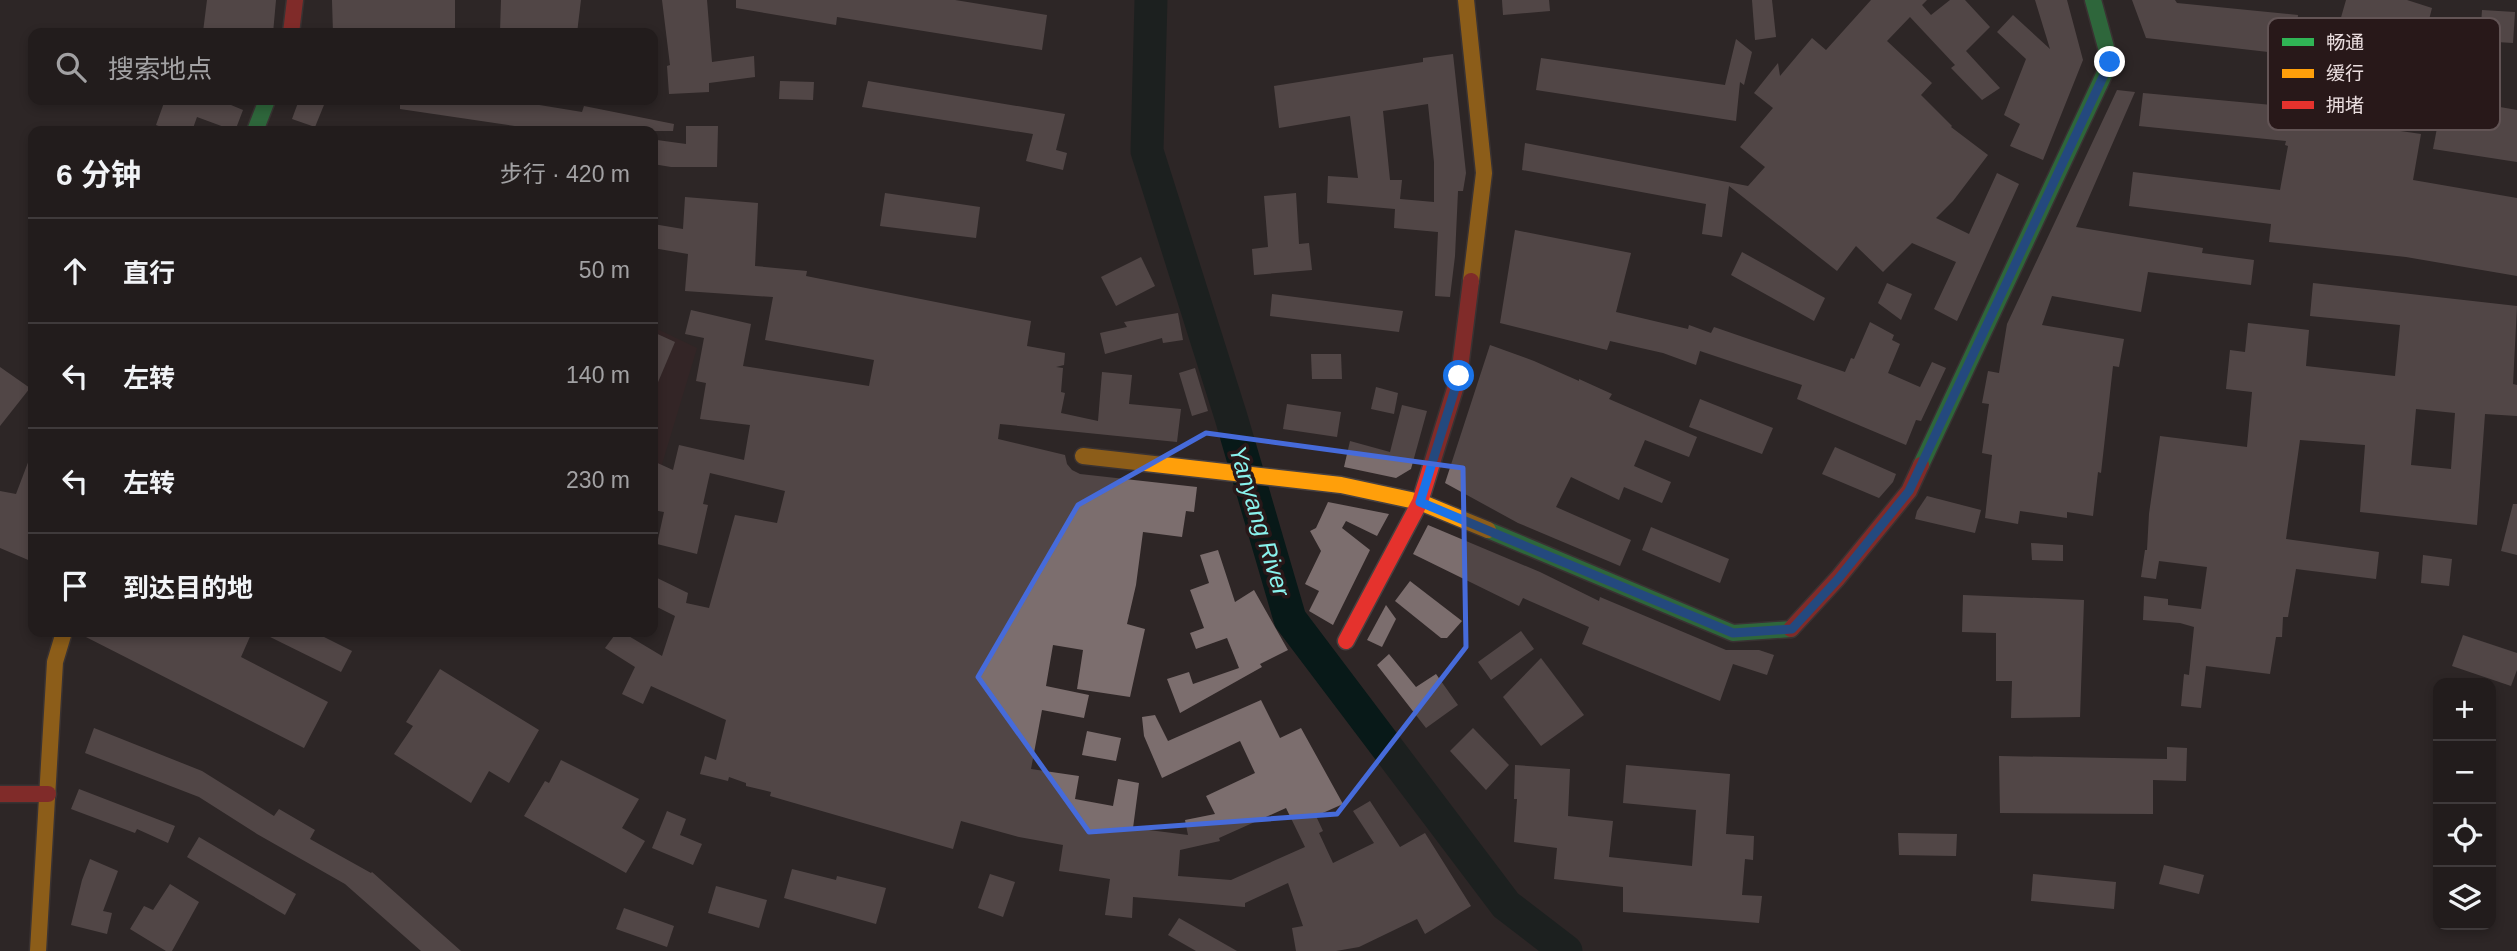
<!DOCTYPE html>
<html lang="zh">
<meta charset="utf-8">
<style>
body{margin:0;font-family:Helvetica,"Noto Sans SC",sans-serif;background:#2e2929;color:#f1f3f6}
.controls{position:absolute;right:21px;bottom:21px;display:grid;overflow:hidden;border-radius:14px;box-shadow:0 4px 10px #0003}
.controls button{width:63px;height:63px;display:grid;place-items:center;padding:0;border:0;border-bottom:2px solid #3f3a3b;background:#221c1c;color:#f1f3f6;font:35px sans-serif}
.stop{position:absolute;width:21px;height:21px;margin:-16px;border:5px solid #1a73e8;border-radius:50%;background:#fff}
.stop.end{background:#1a73e8;border-color:#fff;box-shadow:0 2px 7px #0008}
.list{margin:0;padding:0;list-style:none}
h2{display:flex;justify-content:space-between;align-items:center;height:91px;margin:0;padding:0 28px;font-size:30px}
h2 small{font-size:23px;font-weight:400;color:#a2a1a3}
.list li{display:grid;grid-template-columns:46px 1fr auto;gap:21px;align-items:center;box-sizing:border-box;height:105px;padding:0 28px;border-top:2px solid #3f3a3b}
.list b{display:block;font-size:26px;white-space:nowrap}
.list em{font-size:23px;font-style:normal;color:#a2a1a3}
.icon{flex:none;width:38px;height:38px;fill:none;stroke:currentColor;stroke-width:2;stroke-linecap:round;stroke-linejoin:round}
.map{position:relative;flex:none;width:2517px;height:951px;overflow:hidden}
.search{position:absolute;background:#221c1c;box-shadow:0 4px 10px #0003;left:28px;top:28px;width:630px;height:77px;display:flex;align-items:center;gap:18px;box-sizing:border-box;padding:0 24px;border-radius:14px;color:#a2a1a3;font-size:26px}
.panel{position:absolute;background:#221c1c;box-shadow:0 4px 10px #0003;left:28px;top:126px;width:630px;height:511px;border-radius:14px}
.map>svg:first-child{display:block}
.built{fill:#3a2526}
.lines{fill:none;stroke-linecap:round;stroke-linejoin:round}
.river{stroke:#081918;stroke-width:33}
.building{fill:#7c6e6e;fill-rule:evenodd}
.fast-casing{stroke:#484141;stroke-width:19}
.slow-casing{stroke:#484141;stroke-width:19}
.jam-casing{stroke:#484141;stroke-width:19}
.fast{stroke:#30b455;stroke-width:16}
.slow{stroke:#ff9f0a;stroke-width:16}
.jam{stroke:#e5322d;stroke-width:16}
.route{stroke:#1a73e8;stroke-width:9}
.marked{fill:none;stroke:#466bda;stroke-width:5;stroke-linejoin:round}
.labels{text-anchor:middle;dominant-baseline:central;stroke-width:7;stroke-linejoin:round;paint-order:stroke}
.water-label{font-size:24px;font-style:italic;fill:#89f2ed;stroke:#281819}
.key{fill:#281819;stroke:#625455;stroke-width:2}
.key-label{font-size:19px;fill:#ebdfe0}
</style>
<div class="map">
<svg width="2517" height="951" viewBox="0 0 2517 951">
<rect width="100%" height="100%" fill="#2e2626"/>
<!-- built -->
<polygon class="built" points="653,327 697,348 653,494"/>
<g class="lines">
<!-- river -->
<polyline class="river" points="1151,0 1147,151 1231,417 1290,619 1506,905 1566,951"/>
</g>
<!-- building -->
<g class="building">
<polygon points="207,0 276,0 273,33 203,32"/>
<polygon points="332,0 455,0 455,33 333,33"/>
<polygon points="501,0 581,0 577,33 500,33"/>
<polygon points="662,0 707,0 712,62 754,56 755,77 709,83 709,92 669,94 667,66 670,65"/>
<polygon points="736,0 955,0 1047,15 1042,50 837,17 836,25 736,8"/>
<polygon points="1502,0 1549,0 1550,11 1503,15"/>
<polygon points="1752,0 1772,0 1776,37 1755,40"/>
<polygon points="1871,0 1927,0 1922,5 1931,15 1950,0 1965,0 1990,27 1966,51 2000,88 1982,100 1951,68 1955,65 1910,17 1887,41 1932,83 1921,95 1952,126 1951,127 1988,155 1953,201 1936,218 1969,234 1997,173 2019,184 1957,321 1934,309 1956,262 1912,243 1883,272 1856,246 1837,271 1729,186 1722,237 1702,234 1706,204 1522,170 1525,143 1748,186 1765,167 1740,147 1773,108 1754,93 1778,63 1780,76 1812,38 1826,50"/>
<polygon points="2035,0 2067,0 2083,60 2043,160 2010,146 2020,124 2004,115 2026,59 1997,32 2013,15 2050,49"/>
<polygon points="2132,0 2175,0 2177,3 2298,15 2294,55 2146,38"/>
<polygon points="2346,0 2407,0 2432,8 2423,43 2392,34 2390,39 2340,21"/>
<polygon points="2482,10 2515,12 2513,43 2480,41"/>
<polygon points="1736,39 1752,52 1744,85 1740,82 1736,121 1536,90 1541,58 1725,85"/>
<path d="M1453,54L1466,173L1463,191H1458L1455,256L1450,297L1435,296L1438,232L1394,228L1395,209L1327,203L1328,176L1358,178L1350,116L1279,128L1274,86L1423,62V58ZM1428,104L1434,162V202L1400,199L1402,180H1390L1383,111Z"/>
<polygon points="780,81 814,82 813,100 779,99"/>
<polygon points="868,81 1065,114 1056,150 1067,153 1063,170 1026,161 1033,134 862,107"/>
<polygon points="2117,90 2135,92 2076,227 2203,248 2202,253 2254,260 2251,285 2148,272 2141,312 2052,296 2042,325 2124,339 2119,367 2113,366 2101,473 2098,472 2093,516 2067,512 2067,518 2020,511 2018,524 1985,518 1992,455 1982,453 1989,404 1982,403 1988,371 1999,373 2007,324"/>
<polygon points="2143,93 2272,105 2271,112 2421,134 2413,180 2517,198 2517,276 2406,257 2269,242 2271,224 2129,206 2133,172 2280,190 2288,146 2285,145 2286,141 2139,126"/>
<polygon points="2443,97 2517,110 2517,162 2433,149"/>
<polygon points="165,100 219,100 243,110 235,131 197,117 192,131 172,131 156,125"/>
<polygon points="299,100 326,100 315,127 292,119"/>
<polygon points="400,100 509,100 582,112 584,106 674,124 673,131 601,131 574,126 573,131 535,126 535,129 400,109"/>
<polygon points="686,126 718,126 717,167 671,167 653,164 657,140 686,144"/>
<polygon points="885,193 980,207 976,238 880,226"/>
<polygon points="1296,193 1299,244 1309,243 1312,270 1254,275 1252,249 1268,247 1264,196"/>
<path d="M685,197L758,203L755,266L807,271L806,276L1031,321L1027,346L1065,353L1064,365L1056,367L1063,368L1061,392L1065,393L1061,413L1098,421L1102,372L1132,375L1129,404L1181,409L1177,442L1000,424L998,439L1065,455L1067,464L1072,470L1080,474L1197,487L1194,512L1186,511L1182,537L1143,532L1136,585L1127,624L1145,629L1130,697L1077,689L1083,650L1053,645L1046,686L1089,695L1084,718L1042,710L1031,769L1079,776L1075,799L1113,806L1118,779L1139,783L1133,828L1188,835L1185,820L1215,814L1206,796L1255,773L1240,741L1162,778L1144,736L1142,717L1155,715L1168,741L1261,700L1280,738L1301,728L1343,804L1316,816L1323,831L1319,833L1333,863L1374,843L1353,811L1370,801L1400,847L1425,833L1471,906L1425,934L1417,919L1359,947L1336,951H1296L1292,928L1303,926L1288,883L1245,903V907L1133,897L1132,918L1105,915L1110,879L1059,871L1063,845L1019,837L961,821L953,849L770,796L771,792L746,786V783L729,777L728,781L700,774L705,756L716,760L726,720L651,686L643,704L622,694L635,667L605,648L617,632H622L662,656L675,616L653,605V576L688,593L686,603L709,608L735,515L777,523L785,491L710,473L703,504L708,505L697,554L657,544L664,512L653,510V461L673,470L679,445L744,460L750,425L700,419L706,383L696,381L704,338L685,334L691,310L751,324L743,366L869,386L874,360L765,340L773,297L685,291L688,254L653,248V224L683,229ZM1286,808L1305,847L1231,880L1178,876L1180,850L1220,841L1219,838Z"/>
<polygon points="1515,230 1631,253 1616,312 1688,329 1689,325 1711,333 1714,327 1845,372 1851,358 1854,359 1870,322 1894,335 1892,340 1900,344 1888,373 1920,387 1932,362 1946,368 1921,421 1916,420 1906,445 1797,399 1802,385 1700,351 1696,365 1663,353 1610,341 1607,350 1500,323"/>
<polygon points="1742,252 1825,298 1814,321 1731,275"/>
<polygon points="1141,257 1155,286 1116,306 1101,277"/>
<polygon points="1887,283 1912,294 1901,320 1878,303"/>
<path d="M2313,283L2517,306L2513,384L2517,385V416L2485,414L2477,525L2360,512L2365,445L2300,440L2286,539L2379,552L2376,579L2296,569L2288,617H2283L2282,637H2276L2270,674L2206,666L2201,708L2181,706L2184,674L2189,675L2194,627L2180,623L2143,620L2144,596L2168,599V605L2201,609L2207,567L2159,561L2156,579L2141,577L2145,550H2147L2149,514L2160,436L2247,447L2252,392L2226,389L2230,350L2245,352L2248,323L2309,330L2306,366L2395,376L2400,325L2310,316ZM2416,409L2455,413L2451,469L2411,465Z"/>
<polygon points="1272,294 1403,311 1399,332 1270,316"/>
<polygon points="1178,313 1183,340 1163,343 1162,338 1105,354 1100,333 1127,327 1124,322"/>
<polygon points="653,332 675,342 653,394"/>
<polygon points="1490,345 1534,361 1579,381 1579,379 1612,394 1609,399 1697,437 1689,457 1645,440 1634,466 1671,482 1662,503 1624,487 1619,500 1571,477 1556,507 1631,540 1620,566 1518,523 1445,483"/>
<polygon points="1311,354 1341,354 1342,379 1312,379"/>
<polygon points="0,367 30,388 0,426"/>
<polygon points="1195,368 1208,411 1192,416 1179,373"/>
<polygon points="1376,387 1398,393 1394,414 1371,409"/>
<polygon points="1700,399 1773,428 1762,454 1689,427"/>
<polygon points="1287,404 1341,412 1337,437 1283,429"/>
<polygon points="1402,405 1427,411 1411,469 1396,478 1344,467 1350,441 1390,452"/>
<polygon points="1835,447 1896,474 1893,482 1879,498 1822,474"/>
<polygon points="32,452 33,453 33,562 0,548 0,491 16,494"/>
<polygon points="1927,496 1981,510 1975,533 1915,519 1917,511"/>
<polygon points="1328,502 1389,514 1377,536 1346,521 1342,528 1370,550 1333,625 1309,611 1319,591 1305,584 1321,551 1310,531 1316,528"/>
<polygon points="2513,504 2517,504 2517,555 2501,551"/>
<polygon points="1428,525 1540,572 1599,601 1600,597 1726,650 1759,650 1774,655 1767,675 1733,664 1720,701 1582,644 1589,627 1523,598 1519,606 1413,554"/>
<polygon points="1651,527 1729,559 1720,583 1642,550"/>
<polygon points="2031,543 2063,545 2063,561 2032,560"/>
<polygon points="1218,550 1235,602 1254,590 1288,650 1260,664 1262,667 1180,713 1167,679 1189,672 1193,684 1239,668 1227,638 1196,649 1190,633 1204,628 1190,590 1209,583 1200,555"/>
<polygon points="2423,555 2452,559 2449,586 2421,583"/>
<polygon points="1410,581 1462,621 1447,638 1441,638 1395,601"/>
<polygon points="1963,595 2084,600 2080,717 2011,718 2012,681 1996,681 1996,633 1962,632"/>
<polygon points="1386,605 1396,619 1382,647 1367,640"/>
<polygon points="1521,631 1534,649 1491,680 1478,662"/>
<polygon points="82,632 252,632 241,657 328,702 304,748 82,635"/>
<polygon points="260,632 314,632 352,651 341,672"/>
<polygon points="2463,635 2517,653 2517,670 2511,686 2452,666"/>
<polygon points="1389,654 1416,687 1436,674 1458,705 1426,728 1377,665"/>
<polygon points="1541,658 1584,715 1541,746 1503,697"/>
<polygon points="440,669 539,730 509,783 489,771 471,803 394,754 413,726 406,722"/>
<polygon points="94,728 202,771 274,816 279,809 315,830 310,839 371,873 372,872 461,951 421,951 345,884 257,834 199,797 85,753"/>
<polygon points="1473,728 1509,765 1486,790 1450,751"/>
<polygon points="1087,731 1121,738 1116,761 1082,755"/>
<polygon points="2167,747 2187,748 2186,781 2153,780 2153,814 2000,813 1999,756 2167,759"/>
<polygon points="561,760 639,799 622,828 645,841 626,873 524,816 545,781 549,783"/>
<polygon points="1515,765 1570,769 1568,816 1613,821 1609,857 1692,866 1696,810 1623,803 1626,765 1730,774 1726,834 1754,836 1753,860 1745,859 1742,895 1762,896 1759,923 1623,912 1623,887 1554,879 1557,848 1514,842 1517,799 1514,799"/>
<polygon points="79,789 175,826 168,843 137,829 135,833 71,809"/>
<polygon points="667,811 686,819 680,835 702,844 693,865 652,848"/>
<polygon points="1898,833 1957,834 1956,856 1899,855"/>
<polygon points="199,837 296,894 285,915 187,857"/>
<polygon points="90,859 118,871 103,911 112,913 107,934 71,925 82,880"/>
<polygon points="2164,865 2204,875 2199,894 2159,884"/>
<polygon points="792,869 836,880 837,876 886,888 876,924 784,898"/>
<polygon points="990,874 1015,882 1003,917 978,908"/>
<polygon points="2033,874 2116,882 2114,909 2031,901"/>
<polygon points="170,884 199,902 172,951 166,951 130,929 144,906 153,910"/>
<polygon points="716,886 767,900 759,928 708,913"/>
<polygon points="624,908 674,926 667,947 616,929"/>
<polygon points="1179,918 1237,951 1196,951 1168,935"/>
</g>
<g class="lines">
<!-- fast casing -->
<g class="fast-casing">
<g id="fast">
<polyline points="255,131 267,100"/>
<polyline points="1921,465 2110,62 2093,0"/>
<polyline points="1488,530 1733,633 1791,629"/>
</g>
</g>
<!-- slow casing -->
<g class="slow-casing">
<g id="slow">
<polyline points="1466,0 1484,173 1471,281"/>
<polyline points="1083,456 1341,485 1420,502 1488,530"/>
<polyline points="38,951 55,662 64,632"/>
</g>
</g>
<!-- jam casing -->
<g class="jam-casing">
<g id="jam">
<polyline points="291,33 295,0"/>
<polyline points="1791,629 1838,578 1909,491 1921,465"/>
<polyline points="1346,641 1420,502 1459,376 1471,281"/>
<polyline points="0,794 48,794"/>
</g>
</g>
<!-- fast -->
<use href="#fast" class="fast"/>
<!-- slow -->
<use href="#slow" class="slow"/>
<!-- jam -->
<use href="#jam" class="jam"/>
</g>
<g class="lines">
<!-- route -->
<polyline class="route" points="1459,376 1420,502 1733,633 1792,629 1838,579 1909,491 2110,62"/>
</g>
<!-- marked area -->
<path d="M0 0H2517V951H0ZM1206,433L1463,468L1466,647L1337,814L1089,832L978,677L1078,505Z" fill="#2e2626" fill-opacity=".55" fill-rule="evenodd"/>
<path class="marked" d="M1206,433L1463,468L1466,647L1337,814L1089,832L978,677L1078,505Z"/>
<g class="labels">
<!-- water labels -->
<g class="water-label">
<text transform="translate(1260 521) rotate(73)">Yanyang River</text>
</g>
</g>
<!-- legend -->
<rect x="2268" y="18" width="232" height="112" rx="10" class="key"/>
<rect x="2282" y="38" width="32" height="8" fill="#30b455"/>
<rect x="2282" y="69" width="32" height="9" fill="#ff9f0a"/>
<rect x="2282" y="101" width="32" height="8" fill="#e5322d"/>
<g class="key-label">
<text x="2326" y="49">畅通</text>
<text x="2326" y="80">缓行</text>
<text x="2326" y="112">拥堵</text>
</g>
</svg>
<div class="controls">
<button>+</button>
<button>−</button>
<button><svg class="icon" aria-label="locate" viewBox="0 0 24 24"><circle cx="12" cy="12" r="6"/><path d="M12 2v4M12 18v4M2 12h4M18 12h4"/></svg></button>
<button><svg class="icon" aria-label="layers" viewBox="0 0 24 24"><path d="M12 4l9 5-9 5-9-5zM3 14l9 5 9-5"/></svg></button>
</div>
<div class="stop" style="left:1459px;top:376px"></div>
<div class="stop end" style="left:2110px;top:62px"></div>
<div class="search"><svg class="icon" aria-label="search" viewBox="0 0 24 24"><circle cx="10" cy="10" r="6"/><path d="M15 15l6 6"/></svg>搜索地点</div>
<section class="panel">
<h2>6 分钟<small>步行 · 420 m</small></h2>
<ul class="list">
<li><svg class="icon" aria-label="ahead" viewBox="0 0 24 24"><path d="M12 20V5M6 11l6-6 6 6"/></svg><div><b>直行</b></div><em>50 m</em></li>
<li><svg class="icon" aria-label="left" viewBox="0 0 24 24"><path d="M17 20v-9H6M10 6l-5 5 5 5"/></svg><div><b>左转</b></div><em>140 m</em></li>
<li><svg class="icon" aria-label="left" viewBox="0 0 24 24"><path d="M17 20v-9H6M10 6l-5 5 5 5"/></svg><div><b>左转</b></div><em>230 m</em></li>
<li><svg class="icon" aria-label="arrive" viewBox="0 0 24 24"><path d="M6 21V4h12l-3 4 3 4H6"/></svg><div><b>到达目的地</b></div></li>
</ul>
</section>
</div>
